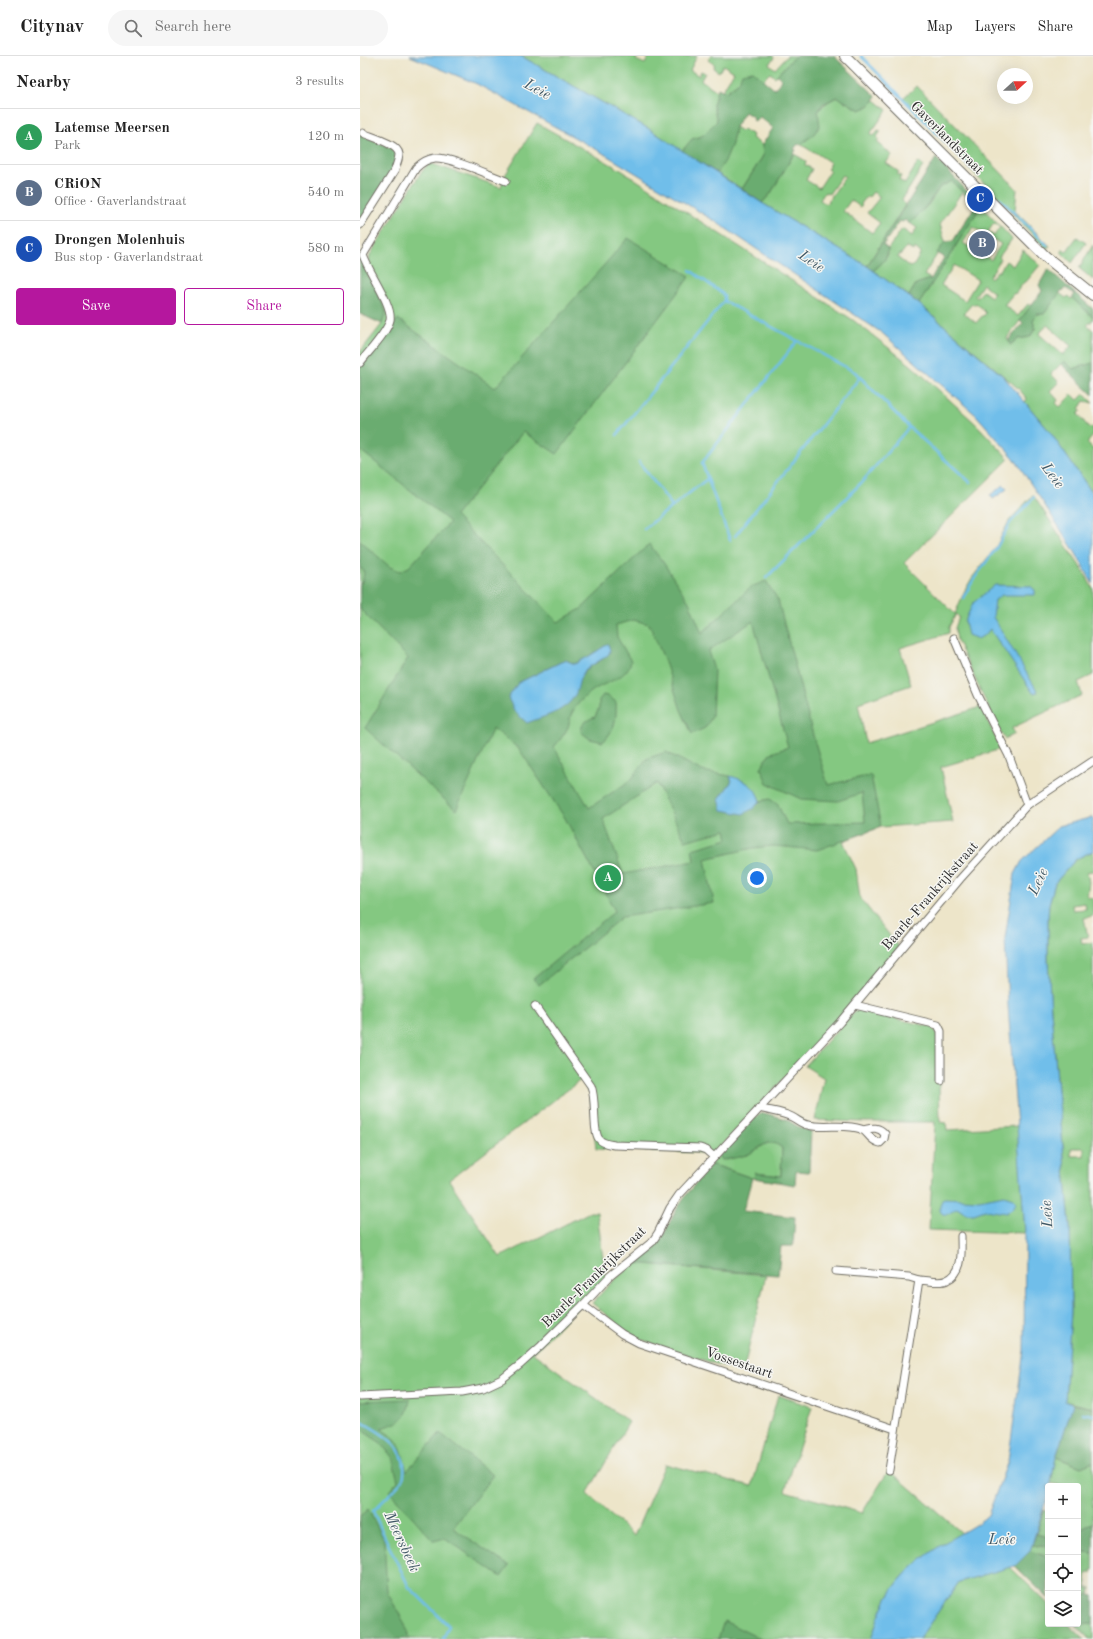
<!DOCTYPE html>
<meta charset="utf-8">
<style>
body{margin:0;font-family:"Old Standard TT",serif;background:#f6f6f6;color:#222}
.controls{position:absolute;right:12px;bottom:12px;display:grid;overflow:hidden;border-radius:4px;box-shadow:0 4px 16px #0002}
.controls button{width:36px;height:36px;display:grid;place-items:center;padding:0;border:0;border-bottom:1px solid #e0e0e0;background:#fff;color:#222;font:20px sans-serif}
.compass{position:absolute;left:637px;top:12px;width:36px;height:36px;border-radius:50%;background:#fff;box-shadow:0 4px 16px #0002;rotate:69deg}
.you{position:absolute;left:397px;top:822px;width:14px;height:14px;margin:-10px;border:3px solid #fff;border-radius:50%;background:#1a73e8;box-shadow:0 0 0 6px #1a73e833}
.badge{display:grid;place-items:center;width:26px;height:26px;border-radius:50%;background:#b5179e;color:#fff;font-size:13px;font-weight:700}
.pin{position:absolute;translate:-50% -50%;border:2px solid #fff;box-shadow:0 1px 4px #0006}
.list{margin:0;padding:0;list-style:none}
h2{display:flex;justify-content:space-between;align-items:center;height:52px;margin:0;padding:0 16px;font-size:17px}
h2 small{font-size:13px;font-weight:400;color:#767676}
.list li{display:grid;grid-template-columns:26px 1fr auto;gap:12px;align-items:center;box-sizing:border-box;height:56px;padding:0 16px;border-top:1px solid #e0e0e0}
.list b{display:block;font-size:15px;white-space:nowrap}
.list p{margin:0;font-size:13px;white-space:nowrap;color:#767676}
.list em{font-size:13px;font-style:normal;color:#767676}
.actions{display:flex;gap:8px;padding:12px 16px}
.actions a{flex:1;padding:9px 0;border:1px solid #b5179e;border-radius:4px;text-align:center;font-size:14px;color:#b5179e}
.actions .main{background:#b5179e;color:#fff}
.icon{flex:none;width:22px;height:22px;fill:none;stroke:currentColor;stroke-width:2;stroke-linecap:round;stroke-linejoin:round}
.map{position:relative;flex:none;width:733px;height:1583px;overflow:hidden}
header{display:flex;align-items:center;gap:24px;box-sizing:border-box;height:56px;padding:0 20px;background:#fff;border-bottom:1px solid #e0e0e0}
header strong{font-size:19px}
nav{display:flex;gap:22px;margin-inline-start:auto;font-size:14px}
.search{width:280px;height:36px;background:#f6f6f6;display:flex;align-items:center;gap:10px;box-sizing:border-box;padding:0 14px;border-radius:22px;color:#767676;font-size:15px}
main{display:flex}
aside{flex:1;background:#fff}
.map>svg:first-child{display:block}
.green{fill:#84c881;stroke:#587a56;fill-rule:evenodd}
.forest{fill:#6bac6f;stroke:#4b6c4d;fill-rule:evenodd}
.water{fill:#6fbeea;stroke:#4d748a}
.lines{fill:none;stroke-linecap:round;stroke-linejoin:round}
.stream{stroke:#6fbeea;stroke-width:2.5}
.street-casing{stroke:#6f6c62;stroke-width:9}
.secondary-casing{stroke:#6f6c62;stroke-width:12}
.street{stroke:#fff;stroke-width:7}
.secondary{stroke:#fff;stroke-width:10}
.labels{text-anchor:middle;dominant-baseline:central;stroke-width:3;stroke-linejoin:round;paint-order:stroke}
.street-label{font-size:14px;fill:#2b2b2b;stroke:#f6f6f2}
.water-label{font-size:15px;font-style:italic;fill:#3f5764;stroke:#f6f6f2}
</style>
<header>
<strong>Citynav</strong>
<div class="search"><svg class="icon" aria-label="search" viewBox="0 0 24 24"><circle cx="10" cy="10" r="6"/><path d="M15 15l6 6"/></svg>Search here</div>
<nav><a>Map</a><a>Layers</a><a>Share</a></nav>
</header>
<main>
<aside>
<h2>Nearby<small>3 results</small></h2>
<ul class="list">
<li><span class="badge" style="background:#2e9e5b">A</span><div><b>Latemse Meersen</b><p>Park</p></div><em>120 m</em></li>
<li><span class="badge" style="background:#5c6f8a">B</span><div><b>CRiON</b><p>Office · Gaverlandstraat</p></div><em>540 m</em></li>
<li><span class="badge" style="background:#1a4fb4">C</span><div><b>Drongen Molenhuis</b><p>Bus stop · Gaverlandstraat</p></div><em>580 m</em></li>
</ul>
<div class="actions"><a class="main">Save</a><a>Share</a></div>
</aside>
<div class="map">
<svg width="733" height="1583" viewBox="0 0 733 1583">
<rect width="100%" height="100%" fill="#f6f6f2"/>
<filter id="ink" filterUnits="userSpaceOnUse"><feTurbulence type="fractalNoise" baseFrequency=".025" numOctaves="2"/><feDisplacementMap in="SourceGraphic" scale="8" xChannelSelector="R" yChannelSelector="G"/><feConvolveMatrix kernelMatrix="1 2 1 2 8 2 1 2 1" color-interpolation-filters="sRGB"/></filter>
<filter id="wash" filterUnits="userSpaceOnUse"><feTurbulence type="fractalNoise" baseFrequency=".012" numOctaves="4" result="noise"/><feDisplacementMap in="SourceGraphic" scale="16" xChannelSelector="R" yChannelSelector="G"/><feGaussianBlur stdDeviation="0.9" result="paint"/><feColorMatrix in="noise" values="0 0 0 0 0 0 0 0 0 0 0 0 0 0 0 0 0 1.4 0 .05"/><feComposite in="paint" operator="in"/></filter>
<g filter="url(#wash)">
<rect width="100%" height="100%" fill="#ede5c9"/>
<!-- green -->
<g class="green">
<polygon points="161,0 277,0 276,4 285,8 289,0 337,0 330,14 339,20 341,15 345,17 341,24 357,35 353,49 357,65 342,80 332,83 322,95 289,73"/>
<polygon points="351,0 413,0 414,2 409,8 415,13 427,0 435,0 415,21 410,17 403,24 393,15 366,36 362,35 374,16 363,9 359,16 353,12 355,9 348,4"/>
<polygon points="557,30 657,133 655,155 690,190 686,193 543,42"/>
<path d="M477,41L500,54L507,51L515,44L527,54L510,78L514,80L518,74L521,75L517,81L519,83L517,86L532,99L526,107L539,116L537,118L541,120L539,124L545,128L558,106L563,110L542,144L545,149L507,210L402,147L411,137L434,98L446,105L445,109L452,113L446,124L459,132L470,115L467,113L471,107L453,95V96L440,88L453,79C458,56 455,52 477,41ZM482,119L485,121L466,148L460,144L465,136L469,138ZM513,136L520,141L507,157L520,167L512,177L483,155L491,144L500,151L502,149L501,148L507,140L509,141Z"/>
<path d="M177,67L261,114L493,264L552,310L582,337L616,368L649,403L544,507L595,558L604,536L612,522L636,491L649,465L673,439L725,518L733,533V619L718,626L722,639L652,672L655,678L645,683L639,674L597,584L595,572L599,561L596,558L589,571V577L540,592L551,629L498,647L506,687L621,651L641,693L581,711L593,766L521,771L483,785L496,813L500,842L539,891L493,948L353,1099L343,1097L236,1093L230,1038L222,1023L89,1124L140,1201L230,1156H237L245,1218L250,1220L173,1297L269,1366L227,1438L274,1480L305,1408L392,1430L418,1339L452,1351L425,1435L502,1457L529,1414L602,1477C574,1493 542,1514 527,1543C520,1556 516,1570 511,1583H0V296L22,268L26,256C17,237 6,221 10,199L60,118L69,107L141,131L144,121Z"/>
<path d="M375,71L381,75L383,73L393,79L392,82L402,89L403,100L382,133L357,117C367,102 372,89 375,71Z"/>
<path d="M592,125L602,136L580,168L585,186L564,219L571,223L556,228L549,240L513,215L522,207L528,199V193L542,173L552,180L557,172L550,167L568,149L580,131ZM547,190L553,195L555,192L561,197L554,209L550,211L538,202V200L542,197Z"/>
<path d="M621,150L652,183L639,201L641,203L629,221L631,223L637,215L639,216L646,205L653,210L663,194L680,209L666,226L665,225L655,238L654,237L644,249L658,260L668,248L671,250L647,282L650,289L658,283L670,281L675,273L673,264L677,258H684L699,237L706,242L708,240L711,243L712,242L733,261V264L727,269L733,274V307L713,313L704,305L691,318L699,326L690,335L698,344L696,347L700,351L712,338L718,344L724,338L733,347L724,345L719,353L721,355L718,358L729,372L733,371V380L727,387L733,393V432L731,435L690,376L665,346L667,343L659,333L559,248ZM634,167L640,171L634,180L628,176ZM613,171L641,188L631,204L603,187ZM594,209L618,224L605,245L581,229ZM623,228L634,237L631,241L623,235L617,242L615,240ZM616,247L626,257L624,260L623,259L616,267L604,257L612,248L614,249ZM687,269L711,290L703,299L679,278Z"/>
<polygon points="717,181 726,187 712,207 702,197 702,193 706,196"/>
<polygon points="733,189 733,224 719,212"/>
<path d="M733,795V815L727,816L729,826L727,841L733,842V860L724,862L728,881L721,882L722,888L733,886V1352L705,1345L711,1256L710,1169L691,955L688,904V861L689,848L695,827L716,803ZM725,847L726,853L713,854L712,849ZM711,1092H724V1100H711Z"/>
<polygon points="498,954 572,971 577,977 578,985 580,1066 586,1067 587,1074 658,1070 665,1177 569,1174 575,1066 504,1066 455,1064 464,1022 445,1010 493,957"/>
<polygon points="407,1087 415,1087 422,1092 421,1120 395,1117 394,1122 392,1122 351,1108 359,1099 366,1104 378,1100 387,1099"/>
<polygon points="274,1207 406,1219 383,1316 310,1294 272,1280 232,1247 252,1226"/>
<polygon points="696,1401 721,1411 733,1406 733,1467 718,1475 718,1430 702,1430 691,1427"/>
<polygon points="684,1454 688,1456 688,1481 676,1478"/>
<polygon points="672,1489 688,1491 688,1501 670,1495"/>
<polygon points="718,1495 733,1497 733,1514 731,1514 731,1517 727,1517 726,1524 727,1525 726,1532 731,1532 730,1538 723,1541 718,1540"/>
<polygon points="650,1511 688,1548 688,1568 708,1568 724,1583 559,1583 599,1526"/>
<polygon points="733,1568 733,1583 729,1583 716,1569"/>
</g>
<!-- forest -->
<g class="forest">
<path d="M435,0H474L516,40C514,48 507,51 500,54L477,41L463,48L458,56L460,70L453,79L440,89L438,88L434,93L436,94L411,137L402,147L382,133L403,100L402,89L413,72L400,61L395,65L393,64L394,62L385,56L375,71L372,88L365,105L357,117L322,95L332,83L342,80L357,65L353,49L358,32L366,36L379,26L382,17L393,15L414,33L422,24L417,19Z"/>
<polygon points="0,78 32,92 36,101 33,113 0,165"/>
<path d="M576,102L621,150L559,248L549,240L556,228L571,223L577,212L578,213L584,201L577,197L585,186L593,185L615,150L592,125L580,131L567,149L550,168L545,164L543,166L540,165L523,189L528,193C528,203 521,208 513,215L507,210Z"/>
<path d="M268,182L330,220L197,398L163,376L95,460L198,566L221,553L289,488L303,506L329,546L342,577L391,531L406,525L418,544L454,683L468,729L511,719L521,771L457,794L414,790L393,792L345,803L354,847L262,861L179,929L173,923L255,855L205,762L159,693L133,672L96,754L5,672L48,602L0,553V529L3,524L4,515L0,512V485L30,511L40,515L49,511L90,466L0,394V312L38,263L135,332ZM273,564L289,568L304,603L321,654L332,678L345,672L352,661L354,614L348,595L393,565L428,691L409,698L401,712L407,727L441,743L478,745L502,737L505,766L427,768L418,749L410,743L400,745L394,752L359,743L372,725L370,720L342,715L306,696L286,703L271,724L229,752L194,691C199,685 205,678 208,671C210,667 209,663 211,659C214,651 224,641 231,636C245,625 267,624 271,605L257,581L256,569ZM248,588L243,603L229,611L220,622L158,627L205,604L215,608L231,599ZM297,727L325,785L366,774L368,783L332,793L334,805L263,818L243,763Z"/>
<polygon points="0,202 26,256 22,268 0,258"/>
<polygon points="688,213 733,253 733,261 712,242 715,238 705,232 703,235 702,234 684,258 677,258 673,264 675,273 670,281 658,283 650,289 649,283 663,267 660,264 682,235 679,229"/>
<polygon points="704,305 713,313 733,307 733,339 701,308"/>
<path d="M243,639L248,640L256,646C257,663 255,674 243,686L230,683L221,676C221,667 227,664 235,661L239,652V644Z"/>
<path d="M404,1057L426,1063L440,1072L451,1075L449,1116L436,1115L435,1129L394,1122L395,1117L421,1120L422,1092C418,1089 414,1086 408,1087C402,1089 395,1095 389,1098C385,1100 366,1104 362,1104L359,1099L399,1058Z"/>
<polygon points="351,1108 392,1122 383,1155 435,1161 433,1190 421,1190 418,1219 274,1207 293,1193 302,1182 315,1156 323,1143"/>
<path d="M50,1343C47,1365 40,1366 21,1372C25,1377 32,1379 36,1384C42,1390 44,1406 47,1415L80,1377L133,1419L93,1472L149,1510L141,1521L85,1482L74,1485L29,1435L38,1425L32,1401L21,1387L0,1373V1345Z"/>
<polygon points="713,1348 733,1352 733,1406 721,1411 696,1401"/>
<polygon points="8,1453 24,1483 27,1536 45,1568 49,1583 0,1583 0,1460"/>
<polygon points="733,1467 733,1497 718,1495 718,1475"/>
<polygon points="676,1478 688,1481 688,1491 672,1489"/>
<polygon points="670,1495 688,1501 688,1542 655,1510"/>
<polygon points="730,1538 733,1539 733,1568 716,1569 718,1568 718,1540 723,1541"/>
<polygon points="364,1565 401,1583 358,1583"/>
</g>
<!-- water -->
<g class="water">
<polygon points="50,0 161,0 289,73 402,147 507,210 559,248 644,321 690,376 733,438 733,528 714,494 654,402 616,359 522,277 353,164 241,96 117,28"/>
<polygon points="644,429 647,433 633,443 630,439"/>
<polygon points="635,529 670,530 675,534 675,539 642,539 635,544 633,561 678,636 673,637 630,573 626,578 618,583 608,579 605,565 613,547"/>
<path d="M248,588L250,594L249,598C241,605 231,608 224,616C218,623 219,632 215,639C206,656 184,660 167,667L155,656L148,642L158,627L205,604L215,608L231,599Z"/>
<path d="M370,720C385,724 396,730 400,745L394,752L383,758L362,754L359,743L372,725Z"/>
<path d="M733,761V795L716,803L695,827L689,848L688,861V904L691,955L710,1169L711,1256L705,1345L713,1348L696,1401L691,1427L690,1430H688V1438L670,1495L655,1510L599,1526L559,1583H511C516,1570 520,1555 527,1543C540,1518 565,1499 589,1484C602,1476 616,1470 628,1459L648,1405L664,1294L665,1177L648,950L645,882L655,818L662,805L699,770Z"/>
<path d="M644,1139L653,1142L656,1146L654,1151L646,1157L625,1154L614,1158H606L597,1152C594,1153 591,1157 588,1158C578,1161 578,1148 584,1142L619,1144Z"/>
</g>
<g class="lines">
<!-- stream -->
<g class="stream">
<polyline points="501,0 611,112"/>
<polyline points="639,142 687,189"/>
<polyline points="330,214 364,239 364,245 495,316 551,373 610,426"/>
<polyline points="257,379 364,245"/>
<polyline points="279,406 313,451"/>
<polyline points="284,473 347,423"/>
<polyline points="375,480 500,321"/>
<polyline points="370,484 342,407 437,285"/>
<polyline points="406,522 501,427 549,371"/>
<polyline points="603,542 614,523 637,491 650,467 674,441"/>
<polyline points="723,1357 733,1359"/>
<path d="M0,1365C22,1377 51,1392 43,1423C41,1428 19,1449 13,1455L28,1488L49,1531L89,1570L83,1583"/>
</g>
</g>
</g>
<g filter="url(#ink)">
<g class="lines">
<!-- street casing -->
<g class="street-casing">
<g id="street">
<path d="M0,169L35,114C36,109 39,104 39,98C38,88 12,81 3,77"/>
<path d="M0,307C8,296 27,277 30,264C33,249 8,215 3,199L56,112C62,106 67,103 75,102C91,101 129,119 146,125"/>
<polyline points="594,582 618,639 649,700 667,749"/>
<polyline points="495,949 578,969 581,975 581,1025"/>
<path d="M175,950L231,1030C237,1044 232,1074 239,1083C243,1088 249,1088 254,1089L340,1092L346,1094L354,1101"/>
<path d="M399,1052C409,1055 422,1056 432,1061C438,1064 441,1068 448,1069C465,1073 484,1067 501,1073C509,1076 508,1084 520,1087L524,1083L525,1078C518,1070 512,1072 502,1074"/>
<polyline points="476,1215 549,1221 559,1224"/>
<polyline points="223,1249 262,1278 279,1287 535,1373"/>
<polyline points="0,1341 102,1336 123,1332 142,1323 161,1308 181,1290 223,1249 250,1220 292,1186 298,1177 310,1152 319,1139 480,966 600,823 667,749 733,705"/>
<path d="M529,1414L559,1224C566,1224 580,1228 587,1224C604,1216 601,1196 601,1180"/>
</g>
</g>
<!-- secondary casing -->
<g class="secondary-casing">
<polyline id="secondary" points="485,0 686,201 733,239"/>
</g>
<!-- street -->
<use href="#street" class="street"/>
<!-- secondary -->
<use href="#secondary" class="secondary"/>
</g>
</g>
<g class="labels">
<!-- street labels -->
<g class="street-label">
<text transform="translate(587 82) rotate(45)">Gaverlandstraat</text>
<text transform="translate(570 840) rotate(-49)">Baarle-Frankrijkstraat</text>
<text transform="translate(234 1221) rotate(-44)">Baarle-Frankrijkstraat</text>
<text transform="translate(379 1307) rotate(19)">Vossestaart</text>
</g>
<!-- water labels -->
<g class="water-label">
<text transform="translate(177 34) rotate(28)">Leie</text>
<text transform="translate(451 206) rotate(34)">Leie</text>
<text transform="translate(692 420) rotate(54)">Leie</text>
<text transform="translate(679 826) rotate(-65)">Leie</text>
<text transform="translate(688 1158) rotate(-93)">Leie</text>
<text x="642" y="1484">Leie</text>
<text transform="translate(41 1486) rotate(65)">Meersbeek</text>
</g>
</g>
</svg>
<div class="controls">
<button>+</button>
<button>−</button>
<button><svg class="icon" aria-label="locate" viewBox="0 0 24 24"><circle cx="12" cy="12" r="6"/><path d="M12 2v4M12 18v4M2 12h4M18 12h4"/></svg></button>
<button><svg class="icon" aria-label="layers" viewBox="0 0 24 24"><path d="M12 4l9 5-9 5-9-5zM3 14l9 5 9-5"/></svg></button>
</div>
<svg class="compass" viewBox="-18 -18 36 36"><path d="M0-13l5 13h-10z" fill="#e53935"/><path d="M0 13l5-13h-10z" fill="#767676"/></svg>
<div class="you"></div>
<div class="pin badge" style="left:248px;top:822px;background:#2e9e5b">A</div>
<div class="pin badge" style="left:622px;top:188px;background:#5c6f8a">B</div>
<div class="pin badge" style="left:620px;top:143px;background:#1a4fb4">C</div>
</div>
</main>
